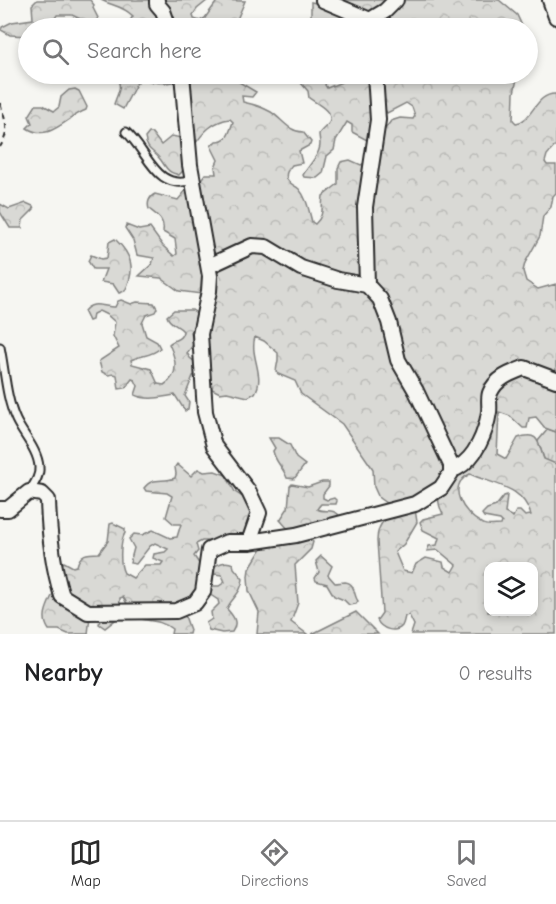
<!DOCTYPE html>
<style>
body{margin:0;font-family:"Comic Neue",sans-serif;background:#f2f2f2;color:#202124}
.controls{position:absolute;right:18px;bottom:18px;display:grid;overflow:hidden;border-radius:12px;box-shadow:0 3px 9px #0003}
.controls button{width:54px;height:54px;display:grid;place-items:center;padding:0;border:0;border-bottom:2px solid #e0e0e0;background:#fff;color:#202124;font:30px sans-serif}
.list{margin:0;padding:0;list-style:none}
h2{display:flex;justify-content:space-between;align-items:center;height:78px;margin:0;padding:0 24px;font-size:26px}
h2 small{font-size:20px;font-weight:400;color:#757577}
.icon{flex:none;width:33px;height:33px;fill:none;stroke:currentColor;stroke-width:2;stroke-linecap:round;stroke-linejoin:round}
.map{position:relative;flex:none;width:556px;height:634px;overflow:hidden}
.search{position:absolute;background:#fff;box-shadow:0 3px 9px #0003;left:18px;right:18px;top:18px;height:66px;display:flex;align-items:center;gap:15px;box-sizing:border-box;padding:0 21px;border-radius:33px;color:#757577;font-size:22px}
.sheet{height:186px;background:#fff}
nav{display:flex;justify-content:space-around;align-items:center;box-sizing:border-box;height:84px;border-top:2px solid #e0e0e0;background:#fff;font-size:16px;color:#757577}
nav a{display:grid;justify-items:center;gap:3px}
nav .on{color:#2b2b2b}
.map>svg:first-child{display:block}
.grass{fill:url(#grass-tufts);stroke:#828280;stroke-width:1.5}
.forest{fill:url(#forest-crowns);stroke:#828280;stroke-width:1.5;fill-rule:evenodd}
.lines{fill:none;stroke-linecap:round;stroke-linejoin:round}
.lane-casing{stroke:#2b2b2b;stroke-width:11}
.street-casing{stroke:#2b2b2b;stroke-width:18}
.path{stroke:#2b2b2b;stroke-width:2;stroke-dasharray:6 4.5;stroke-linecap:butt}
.lane{stroke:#f6f6f2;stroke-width:7}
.street{stroke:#f6f6f2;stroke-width:14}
</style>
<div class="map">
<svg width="556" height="634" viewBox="0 0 556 634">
<defs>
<pattern id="grass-tufts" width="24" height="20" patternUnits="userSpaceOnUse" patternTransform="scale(1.5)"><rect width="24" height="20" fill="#d9d9d5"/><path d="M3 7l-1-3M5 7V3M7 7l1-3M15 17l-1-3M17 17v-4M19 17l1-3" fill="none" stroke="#babab7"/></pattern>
<pattern id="forest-crowns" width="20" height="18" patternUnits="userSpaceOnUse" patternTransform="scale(1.5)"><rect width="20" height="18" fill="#d9d9d5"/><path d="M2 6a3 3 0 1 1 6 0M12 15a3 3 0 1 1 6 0" fill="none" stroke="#babab7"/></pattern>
</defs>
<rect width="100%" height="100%" fill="#f6f6f2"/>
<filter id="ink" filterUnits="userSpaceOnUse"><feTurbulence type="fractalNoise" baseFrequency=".0167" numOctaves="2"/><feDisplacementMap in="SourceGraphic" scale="12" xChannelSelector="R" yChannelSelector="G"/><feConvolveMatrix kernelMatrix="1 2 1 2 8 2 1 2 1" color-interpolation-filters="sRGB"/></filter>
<g filter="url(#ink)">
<!-- grass -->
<polygon class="grass" points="548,429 556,432 556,469 544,459 538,441"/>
<!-- forest -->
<g class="forest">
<polygon points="37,0 90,0 94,5 93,8 98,18 96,21 89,23 72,15 57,15 55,18 58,28 28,28 28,36 10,35 1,30 2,27 12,22 33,19 32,5"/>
<path d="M101,0H208L197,9L193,15L194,19L200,21L205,18L218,0L245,1L235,24L236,28H100L128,24L133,16C123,6 113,6 101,0Z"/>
<polygon points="325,0 499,0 517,15 523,28 306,28 311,18 311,2 321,4"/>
<path d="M114,74H175L177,77L172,82C162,84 151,82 142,78L136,84L123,109L114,104C118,91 124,87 114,74Z"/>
<path d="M187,74H241L239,82L256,92L252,97L242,96L243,102C253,104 262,107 271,112C282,119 289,132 303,132L311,142L310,145L299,151L302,163L292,165C288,170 285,173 287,179C290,185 295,185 299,189C307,198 309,211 312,222L315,224C325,215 321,208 323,196L338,184V168L341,162L350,160L361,165L364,163L367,153L391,121L400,118L413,119L415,116L412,107L406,103L387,113L382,104L375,128L367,140L352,132V125L347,122L336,140L334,150L327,156L323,173L317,178L304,177L303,175C308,166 320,155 320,144C320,140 319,137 319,134C321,130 327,126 329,123C335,112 316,103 309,98L308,91L301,83L302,77C311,73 318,74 330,74L325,85L327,88L349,79L353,74H518L514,93L513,120L516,123C533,121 535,93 556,94V145L547,155L545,162L547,165H556V193L553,196L551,207L543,216L540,236L525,263L523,271L526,281L538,289L556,284V432L545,428L536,417L529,418L527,428H523L510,416L499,412L497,454L506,459L518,438C540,430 538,444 544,459L556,464V634H411L414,625L409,615L405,616C404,620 404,623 402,626C395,634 381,629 377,620L382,613L377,541C377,515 394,516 415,509L417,522L404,544L395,552L403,571L412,573L416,564L426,558L443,562L444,567L452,572L456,565L438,550L427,551L429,546L437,545L439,538L423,530L420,522L423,519L443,514C435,499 439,492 445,478L415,501L386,503L379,498L374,487L373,469L342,424L301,394L295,381L278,374L276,371L278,360V353L264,341L255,337C249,356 266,376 255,393L248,397L227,392L220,393L212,389L210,381L207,336L210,325L214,273L221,255L211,252L204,264L201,294L179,291L161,278L139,276L152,264L154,258L137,255L133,240L125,228L126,225L139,230L150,228L163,246L174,256L177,254L175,239L163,232C165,220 158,216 149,209C147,203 149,197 155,194L178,200L187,189L197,185L205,174H216L215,167L218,160L211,146L216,141C229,141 229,132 233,122L230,119C213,121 203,132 194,146C188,156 188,167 179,175C166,172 167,168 160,159C153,150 147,151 145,138L149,133H152L161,145L172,136L185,139L193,122L192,103ZM470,474C493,485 522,485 531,515L525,516L520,511H516L513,517L505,513L507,495L504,496L496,506L487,509L482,514L484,517L500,520L502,522L501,525C494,525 487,527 481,523C464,514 445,486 470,474ZM488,566H534V612H488Z"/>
<path d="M75,89L79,91L87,107L86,110C66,117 50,143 27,128L32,123L29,116L36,105H43L54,111L59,107L61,97L69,90Z"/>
<polygon points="26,203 33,206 34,209 23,220 22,228 10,228 0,212 0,204 9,209"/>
<path d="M115,239C132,255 136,269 125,291L119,293L113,284L101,282L106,269H93L88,261L91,255L101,259L107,258L109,242Z"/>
<path d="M121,300L131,304L137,302L154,303L157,308L155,312L146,315L142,323L146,336L157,342L160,348C153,356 141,355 131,360L132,364L151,369L158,384L164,385C180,375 176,359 169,344C174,339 182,340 183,331C178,325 169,324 167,316L174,310H192L198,314L191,332L193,345L187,353L190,358L201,367L199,373L193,376L185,396L189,402L188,409L185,411L175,395C161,397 148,401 135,395L138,386L135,380L132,379L125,388L119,389L117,375L114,374L108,375L102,372L99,361L119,348L113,336L115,322L107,315L99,311L93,314L92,320L89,321L84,311C93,300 102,307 115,307L118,301Z"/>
<path d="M269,438H279L290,445L296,458L305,465L294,479L287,478C283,467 275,462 273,451L275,448Z"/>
<path d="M177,464L191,476L198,469L204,472L215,471L226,475L235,492L247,500L255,512L247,535L216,541H202L196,544L198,551L194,556L200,565L211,568C218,564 225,560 233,564L234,568L243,579C241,595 231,598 227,609C233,616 239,622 232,632L222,633L209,630L206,623L212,619L211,612L219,604L218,600L209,594L211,586H219L225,582L222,575L215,574L209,577L199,578C194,591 195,604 185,616L190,630L189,634H171L172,629C159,619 150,622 136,618L123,597L120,598L119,617L105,628L99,624L101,616H90L88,634H68L59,630H49C39,616 50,602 55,589C58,581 59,572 61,565L64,562L73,567L77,566C80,553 87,553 99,553L108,541L110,524L113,523L125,529V533C120,541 119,564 124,573L133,578L145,565H161L163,562L153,558L154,554L165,552L168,549L155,543L150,546L136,564L130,563L134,548L129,539L134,534L142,535L153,530L170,538L177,537L181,524H174L166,517L172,496L167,493L146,491L144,488C153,476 163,483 175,478L176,474L175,467Z"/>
<path d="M322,482H329V486L323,494V498L327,500L334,498L337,501L336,504H321L317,509C324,513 333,508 339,515L334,521L324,523L317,521L310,523L304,533L290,531L280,520L288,508L290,486L292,484L308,487Z"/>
<polygon points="295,539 310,539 313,542 311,549 295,565 298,603 291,622 307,634 257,634 259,612 249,591 248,576 249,569 262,548 269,544"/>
<path d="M321,556L332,566L328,575L335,583C338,583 342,582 345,582C356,583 353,595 358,601L356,604L349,605L344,600L334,596L327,584L316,581L315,578L319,572L316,561Z"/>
<polygon points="356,612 378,634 312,634"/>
</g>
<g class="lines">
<!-- lane casing -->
<g class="lane-casing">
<g id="lane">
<path d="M126,132C149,152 155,192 193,180"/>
<path d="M0,347C5,371 6,398 16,420C23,435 38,450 39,467C40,476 34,484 29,492"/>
</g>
</g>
<!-- street casing -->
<g class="street-casing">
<g id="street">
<polyline points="157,0 157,4 163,11 169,28"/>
<polyline points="323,0 370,20"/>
<polyline points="550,0 556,17"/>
<polyline points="370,20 385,11 396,0"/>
<polyline points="182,74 190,165 210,276 209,291 200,334 205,412 214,446 249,492 259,513 249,542"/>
<path d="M375,74L378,120L365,207L367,285L380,299L389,322L398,360L416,391L451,465L457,468C476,458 486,432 489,412C490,406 488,398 490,393C496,378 511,373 524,368L556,380"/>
<polyline points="209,266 252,246 266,247 301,268 338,280 367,285"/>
<path d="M0,509H8L29,492L42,494L48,500C49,533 52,564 62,596L88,612L176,611L195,603L203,592L209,550L227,542H249L296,535L415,504L441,488L451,473V465"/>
</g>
</g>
<!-- path -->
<path class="path" d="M0,103C5,121 11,130 0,147"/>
<!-- lane -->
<use href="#lane" class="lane"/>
<!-- street -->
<use href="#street" class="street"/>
</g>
</g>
</svg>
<div class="controls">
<button><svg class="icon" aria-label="layers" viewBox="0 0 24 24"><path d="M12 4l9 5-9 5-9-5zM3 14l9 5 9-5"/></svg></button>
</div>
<div class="search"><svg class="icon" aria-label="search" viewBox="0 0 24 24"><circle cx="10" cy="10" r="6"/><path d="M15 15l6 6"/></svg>Search here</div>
</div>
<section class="sheet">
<h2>Nearby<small>0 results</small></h2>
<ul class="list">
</ul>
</section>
<nav>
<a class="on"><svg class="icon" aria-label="map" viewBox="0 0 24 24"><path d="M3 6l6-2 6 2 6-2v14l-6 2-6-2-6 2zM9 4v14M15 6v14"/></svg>Map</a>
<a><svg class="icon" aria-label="directions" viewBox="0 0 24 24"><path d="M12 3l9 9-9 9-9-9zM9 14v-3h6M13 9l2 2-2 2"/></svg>Directions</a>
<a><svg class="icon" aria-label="saved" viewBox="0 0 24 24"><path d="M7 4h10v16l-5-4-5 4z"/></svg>Saved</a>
</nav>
